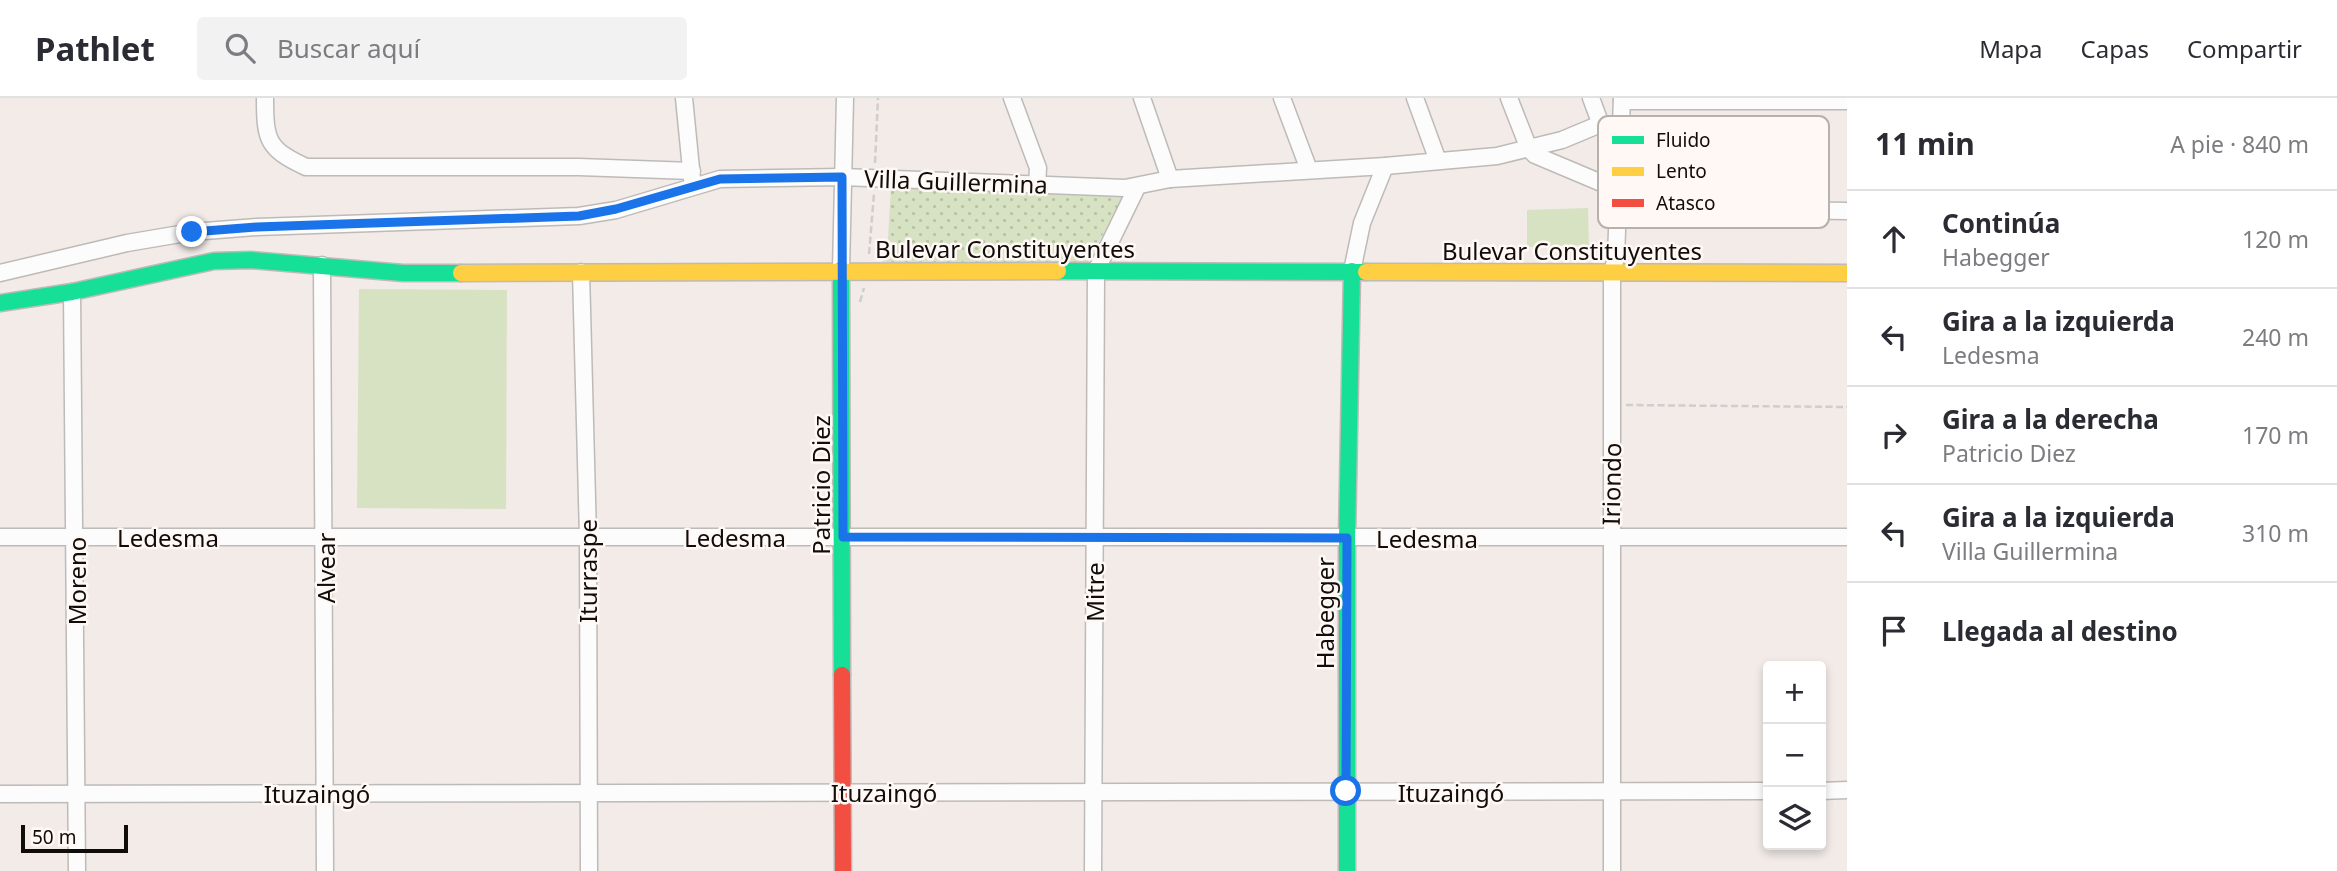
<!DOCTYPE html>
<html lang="es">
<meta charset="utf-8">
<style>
body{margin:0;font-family:"Noto Sans",sans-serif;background:#f2f2f3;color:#2b2b33}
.controls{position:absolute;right:21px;bottom:21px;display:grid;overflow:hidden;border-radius:7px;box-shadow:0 4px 10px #0003}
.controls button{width:63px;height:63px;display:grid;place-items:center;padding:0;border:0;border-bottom:2px solid #e1e1e2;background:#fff;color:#2b2b33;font:35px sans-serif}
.scale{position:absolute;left:21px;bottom:18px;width:107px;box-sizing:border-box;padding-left:7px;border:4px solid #0f0c0a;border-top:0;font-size:19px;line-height:24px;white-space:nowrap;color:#0f0c0a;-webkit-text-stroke:5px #fff8f5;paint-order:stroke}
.stop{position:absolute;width:21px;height:21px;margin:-16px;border:5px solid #1a73e8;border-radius:50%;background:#fff}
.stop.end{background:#1a73e8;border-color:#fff;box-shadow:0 2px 7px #0008}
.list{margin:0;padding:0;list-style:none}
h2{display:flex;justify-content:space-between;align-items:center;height:91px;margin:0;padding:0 28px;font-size:30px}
h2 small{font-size:23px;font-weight:400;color:#7c7c81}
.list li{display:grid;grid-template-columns:46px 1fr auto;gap:21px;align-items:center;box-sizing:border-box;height:98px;padding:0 28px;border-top:2px solid #e1e1e2}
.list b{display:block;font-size:26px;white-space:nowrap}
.list p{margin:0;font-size:23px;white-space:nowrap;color:#7c7c81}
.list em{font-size:23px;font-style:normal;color:#7c7c81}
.icon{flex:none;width:38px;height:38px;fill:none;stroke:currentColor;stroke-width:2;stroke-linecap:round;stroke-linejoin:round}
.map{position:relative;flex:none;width:1847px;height:773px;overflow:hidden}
header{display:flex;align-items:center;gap:42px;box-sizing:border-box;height:98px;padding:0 35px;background:#fff;border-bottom:2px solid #e1e1e2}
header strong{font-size:33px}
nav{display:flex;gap:38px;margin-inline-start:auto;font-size:24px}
.search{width:490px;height:63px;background:#f2f2f3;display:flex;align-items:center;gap:18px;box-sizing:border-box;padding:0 24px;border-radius:7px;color:#7c7c81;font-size:26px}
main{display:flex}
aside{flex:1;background:#fff}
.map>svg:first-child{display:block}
.grass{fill:url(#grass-dots)}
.pitch{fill:#d7e2c3}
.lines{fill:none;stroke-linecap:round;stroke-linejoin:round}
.street-casing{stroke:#bebab7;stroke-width:19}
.fast-casing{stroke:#bebab7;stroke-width:19}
.slow-casing{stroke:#bebab7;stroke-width:19}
.jam-casing{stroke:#bebab7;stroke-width:19}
.path{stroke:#cfcdcd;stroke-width:2.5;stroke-dasharray:7 3.5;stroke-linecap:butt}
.street{stroke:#fdfcfc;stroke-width:16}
.fast{stroke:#16e098;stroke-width:16}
.slow{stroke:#ffcf43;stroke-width:16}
.jam{stroke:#f24e42;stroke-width:16}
.route{stroke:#1a73e8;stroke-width:9}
.labels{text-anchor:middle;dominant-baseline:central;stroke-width:5;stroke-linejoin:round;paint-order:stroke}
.street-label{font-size:24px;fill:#0f0c0a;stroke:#fff8f5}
.key{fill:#fff8f5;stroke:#b7b1ae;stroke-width:2}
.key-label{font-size:19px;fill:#0f0c0a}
</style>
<header>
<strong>Pathlet</strong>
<div class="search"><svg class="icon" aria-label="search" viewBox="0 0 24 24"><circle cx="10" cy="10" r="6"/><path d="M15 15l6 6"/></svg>Buscar aquí</div>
<nav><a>Mapa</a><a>Capas</a><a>Compartir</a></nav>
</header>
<main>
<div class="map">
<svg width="1847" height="773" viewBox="0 0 1847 773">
<defs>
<pattern id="grass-dots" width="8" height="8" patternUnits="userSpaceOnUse" patternTransform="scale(1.75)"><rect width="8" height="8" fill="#d7e2c3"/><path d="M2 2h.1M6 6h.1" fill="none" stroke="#b7c1a6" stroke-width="1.8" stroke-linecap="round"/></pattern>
</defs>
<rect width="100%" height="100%" fill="#f2ebe8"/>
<!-- grass -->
<polygon class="grass" points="891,89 1123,94 1123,99 1088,164 882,164 888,140"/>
<!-- pitch -->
<g class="pitch">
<polygon points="1588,110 1589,147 1527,149 1527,112"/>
<polygon points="359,191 507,192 506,411 357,410"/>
</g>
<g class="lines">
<!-- street casing -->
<g class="street-casing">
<g id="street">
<path d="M265,0C265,42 267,51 306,69H579L692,73"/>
<polyline points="684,0 692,81"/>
<polyline points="1012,0 1038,70 1037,86"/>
<polyline points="1142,0 1170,81"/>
<polyline points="1282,0 1309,72"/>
<polyline points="1415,0 1438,63"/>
<polyline points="1509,0 1529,51 1535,57 1618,92"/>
<polyline points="1591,0 1601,27"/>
<polyline points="1622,3 1847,3"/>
<polyline points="1617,110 1847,113"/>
<polyline points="322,167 325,773"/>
<polyline points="841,172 845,0"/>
<polyline points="1352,173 1362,125 1385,68"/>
<polyline points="581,174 588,439 589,773"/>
<polyline points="0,175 127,145 192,134 257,129 579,118 616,112 720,81 842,79 1125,90 1170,81 1385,68 1497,58 1562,42 1598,27 1621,26"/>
<polyline points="72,194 77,773"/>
<polyline points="0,439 1847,439"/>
<polyline points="1821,693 1847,692"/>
<polyline points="0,696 1768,693"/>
<polyline points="1093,773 1096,173 1137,89"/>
<polyline points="1612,773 1612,175 1616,159 1622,0"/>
</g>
</g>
<!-- fast casing -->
<g class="fast-casing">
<g id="fast">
<polyline points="841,172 842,577"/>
<polyline points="1058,173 1366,174"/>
<polyline points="0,205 72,194 214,163 251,162 403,175 461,175"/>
<polyline points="1347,773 1347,440 1352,173"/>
</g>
</g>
<!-- slow casing -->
<g class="slow-casing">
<g id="slow">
<polyline points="1366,174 1847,175"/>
<polyline points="461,175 1058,173"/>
</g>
</g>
<!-- jam casing -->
<g class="jam-casing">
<polyline id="jam" points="842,577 843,773"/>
</g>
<!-- path -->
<g class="path">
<polyline points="875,65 878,0"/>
<polyline points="869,156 874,96"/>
<polyline points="860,204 864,190"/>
<polyline points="1626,307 1847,309"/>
</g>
<!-- street -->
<use href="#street" class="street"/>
<!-- fast -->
<use href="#fast" class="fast"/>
<!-- slow -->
<use href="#slow" class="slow"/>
<!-- jam -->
<use href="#jam" class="jam"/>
</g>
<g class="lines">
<!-- route -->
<polyline class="route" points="192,134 257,129 579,118 616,111 720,81 842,79 843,439 1347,440 1346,693"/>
</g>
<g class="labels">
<!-- street labels -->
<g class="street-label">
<text transform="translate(956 83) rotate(2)">Villa Guillermina</text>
<text x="1005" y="150">Bulevar Constituyentes</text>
<text x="1572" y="152">Bulevar Constituyentes</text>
<text transform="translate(1611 386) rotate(-89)">Iriondo</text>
<text transform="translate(820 387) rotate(-90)">Patricio Diez</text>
<text x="168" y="439">Ledesma</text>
<text x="735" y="439">Ledesma</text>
<text x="1427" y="440">Ledesma</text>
<text transform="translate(325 470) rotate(-90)">Alvear</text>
<text transform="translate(587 473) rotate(-90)">Iturraspe</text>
<text transform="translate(76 483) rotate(-90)">Moreno</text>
<text transform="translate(1094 494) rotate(-90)">Mitre</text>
<text transform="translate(1324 515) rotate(-90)">Habegger</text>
<text x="884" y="694">Ituzaingó</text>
<text x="1451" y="694">Ituzaingó</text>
<text x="317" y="695">Ituzaingó</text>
</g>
</g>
<!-- legend -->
<rect x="1598" y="18" width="231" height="112" rx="10" class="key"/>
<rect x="1612" y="38" width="32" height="8" fill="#16e098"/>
<rect x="1612" y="69" width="32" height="9" fill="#ffcf43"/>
<rect x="1612" y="101" width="32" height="8" fill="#f24e42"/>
<g class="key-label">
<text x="1656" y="49">Fluido</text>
<text x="1656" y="80">Lento</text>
<text x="1656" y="112">Atasco</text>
</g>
</svg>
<div class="controls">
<button>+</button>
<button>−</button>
<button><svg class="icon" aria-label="layers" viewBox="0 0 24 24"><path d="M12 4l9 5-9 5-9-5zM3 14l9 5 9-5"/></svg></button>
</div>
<div class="scale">50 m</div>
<div class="stop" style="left:1346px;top:693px"></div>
<div class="stop end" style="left:192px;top:134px"></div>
</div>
<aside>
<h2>11 min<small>A pie · 840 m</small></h2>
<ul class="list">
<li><svg class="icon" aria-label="ahead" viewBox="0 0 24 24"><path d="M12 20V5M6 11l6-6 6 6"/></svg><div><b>Continúa</b><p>Habegger</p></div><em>120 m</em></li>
<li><svg class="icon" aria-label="left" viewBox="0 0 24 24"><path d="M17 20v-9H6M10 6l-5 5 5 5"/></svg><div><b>Gira a la izquierda</b><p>Ledesma</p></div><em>240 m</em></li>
<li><svg class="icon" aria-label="right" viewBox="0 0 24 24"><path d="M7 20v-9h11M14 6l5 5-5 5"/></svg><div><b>Gira a la derecha</b><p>Patricio Diez</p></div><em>170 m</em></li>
<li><svg class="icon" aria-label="left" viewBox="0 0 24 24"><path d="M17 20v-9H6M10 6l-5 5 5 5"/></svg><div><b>Gira a la izquierda</b><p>Villa Guillermina</p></div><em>310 m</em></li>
<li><svg class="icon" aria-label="arrive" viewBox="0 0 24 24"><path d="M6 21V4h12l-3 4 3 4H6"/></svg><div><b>Llegada al destino</b></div></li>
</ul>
</aside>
</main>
